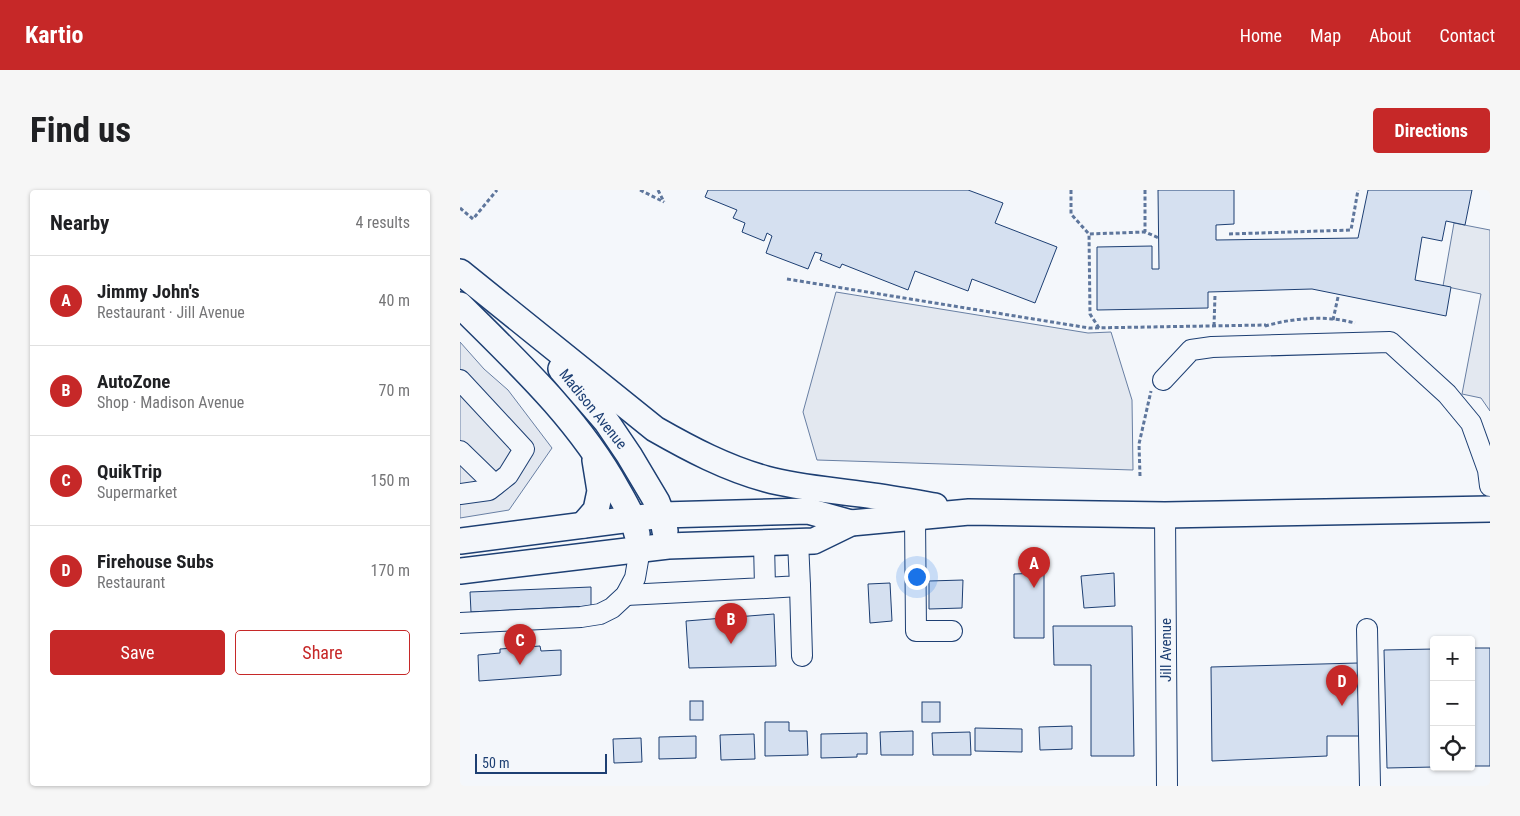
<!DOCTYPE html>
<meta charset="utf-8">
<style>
body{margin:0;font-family:"Roboto Condensed",sans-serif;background:#f6f6f6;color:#202124}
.controls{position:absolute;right:15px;bottom:15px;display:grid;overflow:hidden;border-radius:5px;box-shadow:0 1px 4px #0004}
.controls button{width:45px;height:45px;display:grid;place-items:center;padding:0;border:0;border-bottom:1px solid #e0e0e0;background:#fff;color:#202124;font:25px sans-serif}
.scale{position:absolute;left:15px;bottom:12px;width:132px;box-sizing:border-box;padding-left:5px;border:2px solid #1d3f73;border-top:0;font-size:14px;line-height:18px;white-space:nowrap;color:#1d3f73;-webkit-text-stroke:4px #f4f7fb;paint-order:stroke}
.you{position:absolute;left:456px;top:386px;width:18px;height:18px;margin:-12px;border:4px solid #fff;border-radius:50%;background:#1a73e8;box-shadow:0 0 0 8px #1a73e833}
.badge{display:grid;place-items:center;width:32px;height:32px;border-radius:50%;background:#c62828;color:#fff;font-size:16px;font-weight:700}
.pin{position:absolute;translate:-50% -41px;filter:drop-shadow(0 1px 2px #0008)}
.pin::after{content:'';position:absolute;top:26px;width:18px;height:15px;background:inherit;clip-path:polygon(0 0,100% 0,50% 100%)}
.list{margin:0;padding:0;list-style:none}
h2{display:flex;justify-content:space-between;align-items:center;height:65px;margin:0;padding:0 20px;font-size:21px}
h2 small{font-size:16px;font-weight:400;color:#757577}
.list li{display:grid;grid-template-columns:32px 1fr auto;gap:15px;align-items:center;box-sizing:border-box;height:90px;padding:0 20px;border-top:1px solid #e0e0e0}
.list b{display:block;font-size:19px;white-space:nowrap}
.list p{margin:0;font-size:16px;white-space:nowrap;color:#757577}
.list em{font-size:16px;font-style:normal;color:#757577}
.actions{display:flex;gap:10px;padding:15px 20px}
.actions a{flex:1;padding:11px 0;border:1px solid #c62828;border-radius:5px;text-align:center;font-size:18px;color:#c62828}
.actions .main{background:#c62828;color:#fff}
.icon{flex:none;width:28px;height:28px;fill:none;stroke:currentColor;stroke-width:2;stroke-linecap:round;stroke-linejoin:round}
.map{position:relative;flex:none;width:1030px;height:596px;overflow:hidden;border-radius:5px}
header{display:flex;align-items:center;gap:30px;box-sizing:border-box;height:70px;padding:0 25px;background:#c62828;color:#fff}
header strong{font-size:24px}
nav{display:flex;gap:28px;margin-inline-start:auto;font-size:18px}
.intro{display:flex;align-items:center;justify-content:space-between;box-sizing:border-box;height:120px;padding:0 30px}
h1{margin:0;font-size:35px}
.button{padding:12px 22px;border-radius:5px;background:#c62828;color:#fff;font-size:18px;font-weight:700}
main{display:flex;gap:30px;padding:0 30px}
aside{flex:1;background:#fff;border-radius:5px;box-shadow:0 1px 4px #0004}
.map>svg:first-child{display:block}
.parking{fill:#e3e8f0;stroke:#687fa3}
.building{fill:#d5e0f0;stroke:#1d3f73}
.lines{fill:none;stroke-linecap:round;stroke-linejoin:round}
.minor-casing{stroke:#1d3f73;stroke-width:22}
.major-casing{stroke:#1d3f73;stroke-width:28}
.path{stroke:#5e769c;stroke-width:3;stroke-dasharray:4 2.5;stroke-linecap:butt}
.minor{stroke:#f4f7fb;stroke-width:20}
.major{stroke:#f4f7fb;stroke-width:25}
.labels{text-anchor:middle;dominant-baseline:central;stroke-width:4;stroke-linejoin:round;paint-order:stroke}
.street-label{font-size:15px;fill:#1d3f73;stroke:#f4f7fb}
</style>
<header>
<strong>Kartio</strong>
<nav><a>Home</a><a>Map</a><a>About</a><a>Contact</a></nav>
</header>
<div class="intro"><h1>Find us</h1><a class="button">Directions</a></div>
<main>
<aside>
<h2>Nearby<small>4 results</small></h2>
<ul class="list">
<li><span class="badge">A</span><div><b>Jimmy John's</b><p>Restaurant · Jill Avenue</p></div><em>40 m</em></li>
<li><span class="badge">B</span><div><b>AutoZone</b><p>Shop · Madison Avenue</p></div><em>70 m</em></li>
<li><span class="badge">C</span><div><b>QuikTrip</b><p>Supermarket</p></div><em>150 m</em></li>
<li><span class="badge">D</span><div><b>Firehouse Subs</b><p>Restaurant</p></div><em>170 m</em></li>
</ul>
<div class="actions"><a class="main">Save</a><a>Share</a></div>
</aside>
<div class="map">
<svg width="1030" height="596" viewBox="0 0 1030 596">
<rect width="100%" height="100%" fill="#f4f7fb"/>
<!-- parking -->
<g class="parking">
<polygon points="994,33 1030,40 1030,221 1021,208 1002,204 1021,104 983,96"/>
<polygon points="376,102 628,143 651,142 672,210 673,280 357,270 343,222"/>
<polygon points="0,152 24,179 48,200 92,258 49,320 0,328"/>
</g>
<!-- building -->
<g class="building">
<polygon points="248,0 508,0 543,13 535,33 597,57 575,113 512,89 508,101 455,81 448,100 382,74 380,78 360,70 362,64 355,62 348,79 306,63 312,46 307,43 304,51 282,42 285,33 273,28 277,20 245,7"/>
<polygon points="698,0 774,0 774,34 756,35 756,50 898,48 908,0 1012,0 1005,35 986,31 982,51 962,47 955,90 991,97 986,126 852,99 748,102 748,118 637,120 637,57 692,56 692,79 699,79"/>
<polygon points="584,383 584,448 554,448 554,384"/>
<polygon points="654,383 655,416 624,418 621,386"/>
<polygon points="503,390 502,418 469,419 469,391"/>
<polygon points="430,393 432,431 410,433 408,394"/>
<polygon points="131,397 131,416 11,422 10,402"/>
<polygon points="314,424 316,476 229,478 226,431"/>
<polygon points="593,436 672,436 674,566 631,566 631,475 594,475"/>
<polygon points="80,456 81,461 101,460 101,485 19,491 18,465 40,463 40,459"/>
<rect x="1011" y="458" width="19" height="118"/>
<polygon points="974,459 974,577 927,578 924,460"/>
<polygon points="898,473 899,546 867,546 867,566 752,571 751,477"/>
<rect x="230" y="511" width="13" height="19"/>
<rect x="462" y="512" width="18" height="20"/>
<polygon points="305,532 329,532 329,541 347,541 348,565 305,566"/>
<polygon points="612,536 612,559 580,560 579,537"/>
<polygon points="515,538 562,539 562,562 515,561"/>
<polygon points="453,541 453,565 421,565 420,542"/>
<polygon points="510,542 511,565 473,565 472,543"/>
<polygon points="407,543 407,564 397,564 397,567 361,568 361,544"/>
<polygon points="294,544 295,569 261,570 260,545"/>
<polygon points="236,546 236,568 199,569 199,547"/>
<polygon points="181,548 182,572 154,573 153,549"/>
</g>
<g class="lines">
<!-- minor casing -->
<g class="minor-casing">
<g id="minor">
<polyline points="0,190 64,259 48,285 29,300 0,304"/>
<polyline points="703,190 731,160 752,157 930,152 987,204 1011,233 1028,280 1030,296"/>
<polyline points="0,261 35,295"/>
<polyline points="705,325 707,596"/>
<polyline points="455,327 456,441 492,441"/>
<polyline points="340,396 342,466"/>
<polyline points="305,398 340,396 338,351"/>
<polyline points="166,405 305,398 304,353"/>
<polyline points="0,433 121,427 140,424 152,418 166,405 175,388 180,359"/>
<polyline points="907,439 910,596"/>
</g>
</g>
<!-- major casing -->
<g class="major-casing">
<g id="major">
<path d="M0,82L195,239C230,259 266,278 306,289C339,298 373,300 407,305C430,308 452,312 475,316"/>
<path d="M0,115C57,172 118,228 157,299C166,315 173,326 177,344"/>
<polyline points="101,179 146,231 169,265 197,312 202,325 205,341"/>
<polyline points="123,335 136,320 140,301 135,270"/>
<polyline points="0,351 202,325 348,321 391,333"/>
<polyline points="0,381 208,356 354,351 391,333 509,322 705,325 1030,319"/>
</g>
</g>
<!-- path -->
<g class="path">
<polyline points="180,0 204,12"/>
<polyline points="198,0 204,12"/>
<polyline points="611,0 611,24 629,44"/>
<polyline points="685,0 685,42 699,48"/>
<polyline points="0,18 13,29 37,0"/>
<polyline points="769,44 891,40 898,0"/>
<polyline points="327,89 629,138 806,135"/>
<polyline points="873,130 878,107"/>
<polyline points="754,136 755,105"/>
<path d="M805,136C834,128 865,125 895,133"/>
<polyline points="639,138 630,124 629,44 685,42"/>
<polyline points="680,286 679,254 691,201"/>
</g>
<!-- minor -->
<use href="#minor" class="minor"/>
<!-- major -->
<use href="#major" class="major"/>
</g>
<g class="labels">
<!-- street labels -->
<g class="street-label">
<text transform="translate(133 219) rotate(51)">Madison Avenue</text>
<text transform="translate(706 460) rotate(-90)">Jill Avenue</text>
</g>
</g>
</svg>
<div class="controls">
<button>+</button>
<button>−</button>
<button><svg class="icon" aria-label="locate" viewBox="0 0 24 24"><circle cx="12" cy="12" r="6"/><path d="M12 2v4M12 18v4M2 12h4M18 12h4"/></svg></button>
</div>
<div class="scale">50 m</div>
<div class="you"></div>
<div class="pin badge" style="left:574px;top:398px">A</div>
<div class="pin badge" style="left:271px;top:454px">B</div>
<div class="pin badge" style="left:60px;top:475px">C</div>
<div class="pin badge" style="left:882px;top:516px">D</div>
</div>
</main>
